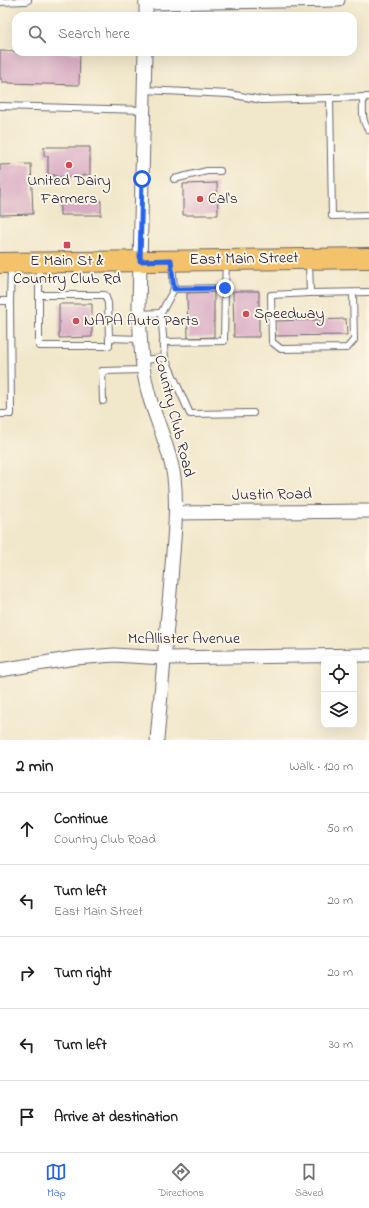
<!DOCTYPE html>
<meta charset="utf-8">
<style>
body{margin:0;font-family:"Indie Flower",sans-serif;background:#f2f2f2;color:#202124}
.controls{position:absolute;right:12px;bottom:12px;display:grid;overflow:hidden;border-radius:8px;box-shadow:0 4px 16px #0002}
.controls button{width:36px;height:36px;display:grid;place-items:center;padding:0;border:0;border-bottom:1px solid #e0e0e0;background:#fff;color:#202124;font:20px sans-serif}
.stop{position:absolute;width:12px;height:12px;margin:-9px;border:3px solid #2563eb;border-radius:50%;background:#fff}
.stop.end{background:#2563eb;border-color:#fff;box-shadow:0 1px 4px #0008}
.list{margin:0;padding:0;list-style:none}
h2{display:flex;justify-content:space-between;align-items:center;height:52px;margin:0;padding:0 16px;font-size:17px}
h2 small{font-size:13px;font-weight:400;color:#757577}
.list li{display:grid;grid-template-columns:26px 1fr auto;gap:12px;align-items:center;box-sizing:border-box;height:72px;padding:0 16px;border-top:1px solid #e0e0e0}
.list b{display:block;font-size:15px;white-space:nowrap}
.list p{margin:0;font-size:13px;white-space:nowrap;color:#757577}
.list em{font-size:13px;font-style:normal;color:#757577}
.icon{flex:none;width:22px;height:22px;fill:none;stroke:currentColor;stroke-width:2;stroke-linecap:round;stroke-linejoin:round}
.map{position:relative;flex:none;width:369px;height:740px;overflow:hidden}
.search{position:absolute;background:#fff;box-shadow:0 4px 16px #0002;left:12px;right:12px;top:12px;height:44px;display:flex;align-items:center;gap:10px;box-sizing:border-box;padding:0 14px;border-radius:12px;color:#757577;font-size:15px}
.sheet{height:412px;background:#fff}
nav{display:flex;justify-content:space-around;align-items:center;box-sizing:border-box;height:56px;border-top:1px solid #e0e0e0;background:#fff;font-size:11px;color:#757577}
nav a{display:grid;justify-items:center;gap:2px}
nav .on{color:#2563eb}
.map>svg:first-child{display:block}
.building{fill:#d9acc5}
.lines{fill:none;stroke-linecap:round;stroke-linejoin:round}
.service-casing{stroke:#6a676d;stroke-width:8}
.minor-casing{stroke:#6a676d;stroke-width:15}
.primary-casing{stroke:#6a676d;stroke-width:22}
.service{stroke:#fff;stroke-width:6}
.minor{stroke:#fff;stroke-width:13}
.primary{stroke:#f3c26a;stroke-width:20}
.route{stroke:#2563eb;stroke-width:5}
.poi-dot{fill:#d1495b;stroke:#fcf5e5;stroke-width:1.5}
.labels{text-anchor:middle;dominant-baseline:central;stroke-width:4;stroke-linejoin:round;paint-order:stroke}
.poi-label{font-size:16px;fill:#22223b;stroke:#fcf5e5;text-anchor:start}
.street-label{font-size:16px;fill:#22223b;stroke:#fcf5e5}
</style>
<div class="map">
<svg width="369" height="740" viewBox="0 0 369 740">
<rect width="100%" height="100%" fill="#fcf5e5"/>
<filter id="ink" filterUnits="userSpaceOnUse"><feTurbulence type="fractalNoise" baseFrequency=".025" numOctaves="2"/><feDisplacementMap in="SourceGraphic" scale="8" xChannelSelector="R" yChannelSelector="G"/><feConvolveMatrix kernelMatrix="1 2 1 2 8 2 1 2 1" color-interpolation-filters="sRGB"/></filter>
<filter id="wash" filterUnits="userSpaceOnUse"><feTurbulence type="fractalNoise" baseFrequency=".012" numOctaves="4" result="noise"/><feDisplacementMap in="SourceGraphic" scale="16" xChannelSelector="R" yChannelSelector="G"/><feGaussianBlur stdDeviation="0.9" result="paint"/><feColorMatrix in="noise" values="0 0 0 0 0 0 0 0 0 0 0 0 0 0 0 0 0 1.4 0 .05"/><feComposite in="paint" operator="in"/></filter>
<g filter="url(#wash)">
<rect width="100%" height="100%" fill="#f1e7cb"/>
<g id="blocks">
<!-- building -->
<g class="building">
<polygon points="0,51 80,53 79,85 9,83 9,82 2,82 2,79 0,79"/>
<polygon points="44,147 90,147 90,175 82,175 82,177 55,177 55,175 48,175 48,156 44,156"/>
<polygon points="31,164 33,214 0,215 0,165"/>
<polygon points="217,183 218,215 183,215 183,184"/>
<rect x="60" y="201" width="41" height="14"/>
<polygon points="233,291 259,291 259,337 234,337"/>
<polygon points="214,292 214,337 188,338 187,293"/>
<polygon points="59,304 92,304 92,337 59,338"/>
<polygon points="346,319 347,335 275,336 274,321"/>
</g>
</g>
</g>
<g filter="url(#ink)">
<use href="#blocks" fill-opacity="0" stroke="#6a676d" stroke-width="1"/>
<g class="lines">
<!-- service casing -->
<g class="service-casing">
<g id="service">
<polyline points="0,2 26,1 28,0"/>
<polyline points="144,90 229,94 262,100 330,98 332,216 369,215"/>
<path d="M363,97C363,108 361,122 369,130"/>
<polyline points="330,98 369,97"/>
<polyline points="0,106 143,110"/>
<polyline points="174,179 207,171 220,171"/>
<polyline points="309,262 310,293 369,292"/>
<polyline points="39,266 39,346 109,346 109,338 140,339"/>
<polyline points="174,289 225,288 226,263"/>
<polyline points="310,293 271,295 272,342 281,349 347,348 354,340 353,293"/>
<polyline points="39,295 105,295 108,303 109,338"/>
<polyline points="0,301 10,301 11,266"/>
<polyline points="139,314 161,313"/>
<polyline points="163,342 224,341 225,288"/>
<polyline points="165,358 190,414 253,413"/>
<polyline points="142,360 165,358 161,313 174,289 172,262"/>
<polyline points="103,401 102,371 144,370"/>
<polyline points="0,414 11,414 10,301"/>
</g>
</g>
<!-- minor casing -->
<g class="minor-casing">
<g id="minor">
<polyline points="146,3 338,0"/>
<polyline points="146,16 146,0"/>
<path d="M145,52L139,306C140,338 141,369 150,399C158,425 170,450 174,477C178,512 173,546 171,580C166,633 162,687 157,740"/>
<polyline points="176,513 369,511"/>
<polyline points="0,670 75,658 114,655 164,658 369,655"/>
</g>
</g>
<!-- primary casing -->
<g class="primary-casing">
<polyline id="primary" points="0,263 369,258"/>
</g>
<!-- service -->
<use href="#service" class="service"/>
<!-- minor -->
<use href="#minor" class="minor"/>
<!-- primary -->
<use href="#primary" class="primary"/>
</g>
</g>
<g class="lines" filter="url(#ink)">
<!-- route -->
<polyline class="route" points="142,179 140,261 171,260 174,289 225,288"/>
</g>
<!-- markers -->
<g class="poi-dot">
<circle cx="69" cy="165" r="4"/>
<circle cx="200" cy="199" r="4"/>
<rect x="63" y="241" width="8" height="8" rx="2"/>
<circle cx="246" cy="314" r="4"/>
<circle cx="76" cy="321" r="4"/>
</g>
<g class="labels">
<!-- poi labels -->
<g class="poi-label">
<text x="69" y="181" text-anchor="middle">United Dairy<tspan x="69" dy="18">Farmers</tspan></text>
<text x="208" y="199">Cal's</text>
<text x="67" y="261" text-anchor="middle">E Main St &amp;<tspan x="67" dy="18">Country Club Rd</tspan></text>
<text x="254" y="314">Speedway</text>
<text x="84" y="321">NAPA Auto Parts</text>
</g>
<!-- street labels -->
<g class="street-label">
<text transform="translate(244 259) rotate(-1)">East Main Street</text>
<text transform="translate(174 416) rotate(76)">Country Club Road</text>
<text transform="translate(272 495) rotate(-1)">Justin Road</text>
<text x="184" y="639">McAllister Avenue</text>
</g>
</g>
</svg>
<div class="controls">
<button><svg class="icon" aria-label="locate" viewBox="0 0 24 24"><circle cx="12" cy="12" r="6"/><path d="M12 2v4M12 18v4M2 12h4M18 12h4"/></svg></button>
<button><svg class="icon" aria-label="layers" viewBox="0 0 24 24"><path d="M12 4l9 5-9 5-9-5zM3 14l9 5 9-5"/></svg></button>
</div>
<div class="stop" style="left:142px;top:179px"></div>
<div class="stop end" style="left:225px;top:288px"></div>
<div class="search"><svg class="icon" aria-label="search" viewBox="0 0 24 24"><circle cx="10" cy="10" r="6"/><path d="M15 15l6 6"/></svg>Search here</div>
</div>
<section class="sheet">
<h2>2 min<small>Walk · 120 m</small></h2>
<ul class="list">
<li><svg class="icon" aria-label="ahead" viewBox="0 0 24 24"><path d="M12 20V5M6 11l6-6 6 6"/></svg><div><b>Continue</b><p>Country Club Road</p></div><em>50 m</em></li>
<li><svg class="icon" aria-label="left" viewBox="0 0 24 24"><path d="M17 20v-9H6M10 6l-5 5 5 5"/></svg><div><b>Turn left</b><p>East Main Street</p></div><em>20 m</em></li>
<li><svg class="icon" aria-label="right" viewBox="0 0 24 24"><path d="M7 20v-9h11M14 6l5 5-5 5"/></svg><div><b>Turn right</b></div><em>20 m</em></li>
<li><svg class="icon" aria-label="left" viewBox="0 0 24 24"><path d="M17 20v-9H6M10 6l-5 5 5 5"/></svg><div><b>Turn left</b></div><em>30 m</em></li>
<li><svg class="icon" aria-label="arrive" viewBox="0 0 24 24"><path d="M6 21V4h12l-3 4 3 4H6"/></svg><div><b>Arrive at destination</b></div></li>
</ul>
</section>
<nav>
<a class="on"><svg class="icon" aria-label="map" viewBox="0 0 24 24"><path d="M3 6l6-2 6 2 6-2v14l-6 2-6-2-6 2zM9 4v14M15 6v14"/></svg>Map</a>
<a><svg class="icon" aria-label="directions" viewBox="0 0 24 24"><path d="M12 3l9 9-9 9-9-9zM9 14v-3h6M13 9l2 2-2 2"/></svg>Directions</a>
<a><svg class="icon" aria-label="saved" viewBox="0 0 24 24"><path d="M7 4h10v16l-5-4-5 4z"/></svg>Saved</a>
</nav>
